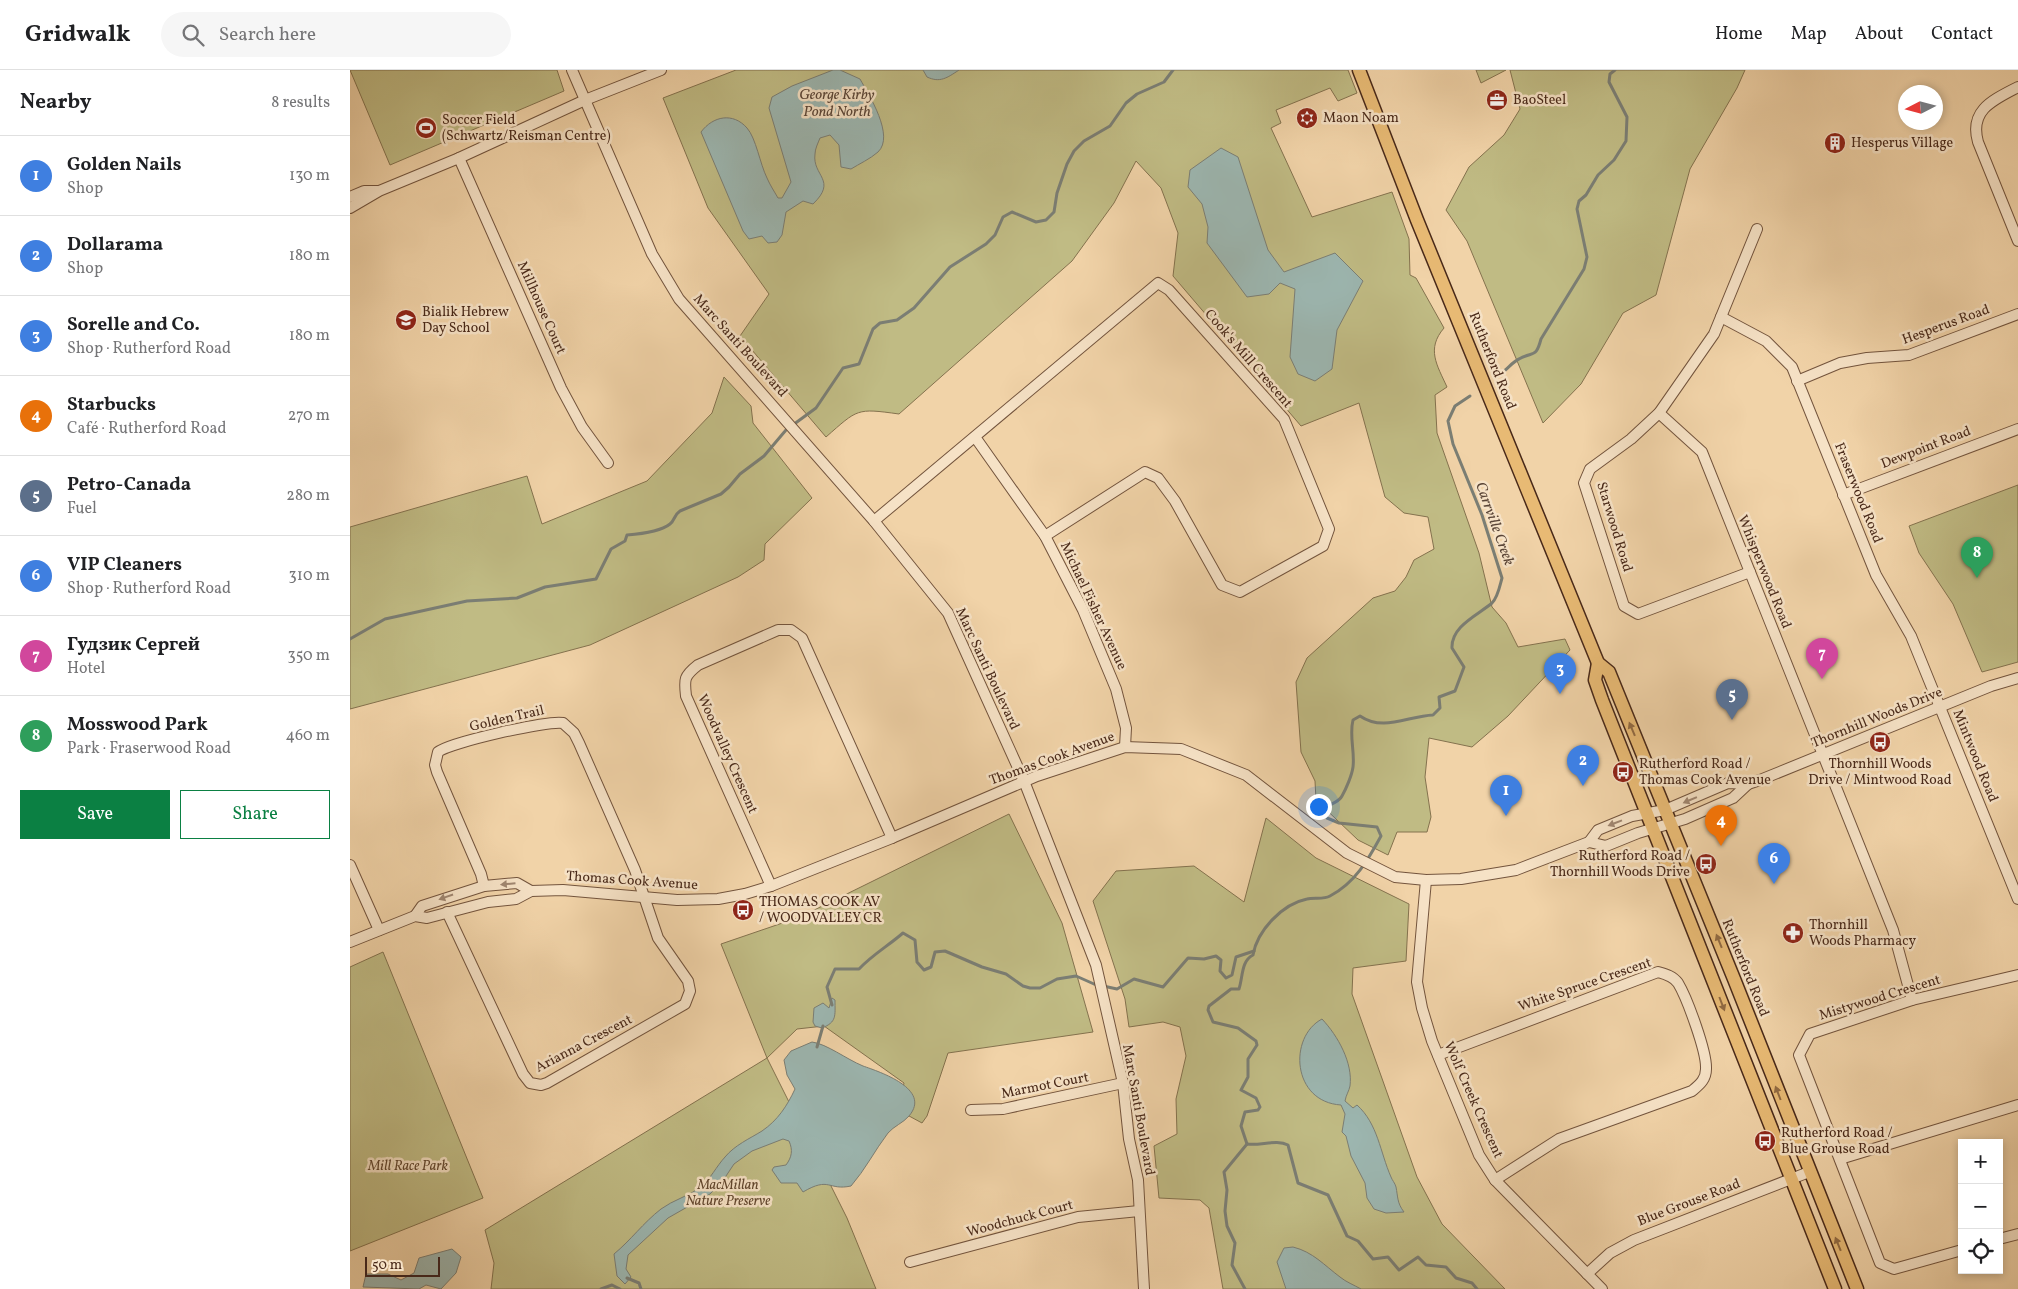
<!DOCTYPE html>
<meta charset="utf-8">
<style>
body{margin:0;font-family:Vollkorn,serif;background:#f6f6f6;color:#202124}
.controls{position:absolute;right:15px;bottom:15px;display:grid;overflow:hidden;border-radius:0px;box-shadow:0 2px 8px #0003}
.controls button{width:45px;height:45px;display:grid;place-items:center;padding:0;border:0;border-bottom:1px solid #e0e0e0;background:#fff;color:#202124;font:25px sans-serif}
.compass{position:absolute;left:1548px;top:15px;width:45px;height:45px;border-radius:50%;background:#fff;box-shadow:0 2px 8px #0003;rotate:264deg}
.scale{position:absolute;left:15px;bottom:12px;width:75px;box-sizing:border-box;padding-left:5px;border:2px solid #492919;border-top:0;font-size:14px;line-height:18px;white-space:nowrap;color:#492919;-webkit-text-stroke:4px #f6e2c6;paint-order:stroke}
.you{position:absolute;left:968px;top:736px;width:18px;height:18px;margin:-12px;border:4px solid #fff;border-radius:50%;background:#1a73e8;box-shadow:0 0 0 8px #1a73e833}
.badge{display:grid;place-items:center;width:32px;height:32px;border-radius:50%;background:#0b8043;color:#fff;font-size:16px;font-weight:700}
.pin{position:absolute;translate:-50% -41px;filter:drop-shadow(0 1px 2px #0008)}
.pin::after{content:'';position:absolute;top:26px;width:18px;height:15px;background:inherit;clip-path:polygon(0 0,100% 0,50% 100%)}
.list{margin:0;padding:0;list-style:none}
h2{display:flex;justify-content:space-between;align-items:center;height:65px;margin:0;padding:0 20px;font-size:21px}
h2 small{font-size:16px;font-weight:400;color:#757577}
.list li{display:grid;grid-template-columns:32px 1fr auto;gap:15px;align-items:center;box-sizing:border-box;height:80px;padding:0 20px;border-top:1px solid #e0e0e0}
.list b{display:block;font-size:19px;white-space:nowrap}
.list p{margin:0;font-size:16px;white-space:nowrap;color:#757577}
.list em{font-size:16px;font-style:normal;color:#757577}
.actions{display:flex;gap:10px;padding:15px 20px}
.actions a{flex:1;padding:11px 0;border:1px solid #0b8043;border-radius:0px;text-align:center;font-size:18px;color:#0b8043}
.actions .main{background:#0b8043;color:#fff}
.icon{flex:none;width:28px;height:28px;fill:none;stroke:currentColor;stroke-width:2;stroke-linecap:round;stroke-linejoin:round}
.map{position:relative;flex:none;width:1668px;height:1219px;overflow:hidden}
header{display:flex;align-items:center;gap:30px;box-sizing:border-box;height:70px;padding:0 25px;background:#fff;border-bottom:1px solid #e0e0e0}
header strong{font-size:24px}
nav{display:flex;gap:28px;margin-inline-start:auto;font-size:18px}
.search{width:350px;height:45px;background:#f6f6f6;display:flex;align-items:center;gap:12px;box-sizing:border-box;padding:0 18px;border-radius:28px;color:#757577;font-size:19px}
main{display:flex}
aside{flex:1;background:#fff}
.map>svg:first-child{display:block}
.green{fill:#c0bb84;stroke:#84724e}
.water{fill:#9cb6b0;stroke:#7b7e74}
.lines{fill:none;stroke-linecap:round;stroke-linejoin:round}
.stream{stroke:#7b7e74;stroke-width:3}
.minor-casing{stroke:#73543d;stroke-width:12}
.major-casing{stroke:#492919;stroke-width:15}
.minor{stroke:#f6e2c6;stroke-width:10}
.major{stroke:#e8ba74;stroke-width:12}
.oneway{fill:#916a42}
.oneway2{fill:#a08670}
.labels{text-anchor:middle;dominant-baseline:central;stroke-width:5;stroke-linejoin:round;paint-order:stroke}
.poi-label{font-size:14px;fill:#492919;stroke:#f6e2c6;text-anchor:start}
.street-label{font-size:14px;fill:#492919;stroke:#f6e2c6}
.park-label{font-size:14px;font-style:italic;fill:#61462e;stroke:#f6e2c6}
.water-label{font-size:15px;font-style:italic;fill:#5a4537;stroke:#f6e2c6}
</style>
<header>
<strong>Gridwalk</strong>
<div class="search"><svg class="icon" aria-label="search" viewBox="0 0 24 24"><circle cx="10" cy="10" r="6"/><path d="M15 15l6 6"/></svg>Search here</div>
<nav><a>Home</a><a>Map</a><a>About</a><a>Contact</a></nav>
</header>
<main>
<aside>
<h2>Nearby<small>8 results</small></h2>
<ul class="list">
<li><span class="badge" style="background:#3f7fe0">1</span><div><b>Golden Nails</b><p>Shop</p></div><em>130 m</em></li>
<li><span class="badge" style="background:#3f7fe0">2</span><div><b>Dollarama</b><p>Shop</p></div><em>180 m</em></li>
<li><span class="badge" style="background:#3f7fe0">3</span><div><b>Sorelle and Co.</b><p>Shop · Rutherford Road</p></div><em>180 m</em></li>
<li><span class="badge" style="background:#e8710a">4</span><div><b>Starbucks</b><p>Café · Rutherford Road</p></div><em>270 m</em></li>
<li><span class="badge" style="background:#5c6f8a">5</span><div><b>Petro-Canada</b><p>Fuel</p></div><em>280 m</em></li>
<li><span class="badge" style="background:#3f7fe0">6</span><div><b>VIP Cleaners</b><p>Shop · Rutherford Road</p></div><em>310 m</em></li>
<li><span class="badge" style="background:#d1479c">7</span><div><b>Гудзик Сергей</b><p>Hotel</p></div><em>350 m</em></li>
<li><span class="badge" style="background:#2e9e5b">8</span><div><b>Mosswood Park</b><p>Park · Fraserwood Road</p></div><em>460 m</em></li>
</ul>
<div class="actions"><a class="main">Save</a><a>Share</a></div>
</aside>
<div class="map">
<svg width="1668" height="1219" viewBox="0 0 1668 1219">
<rect width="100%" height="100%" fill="#f1d3a8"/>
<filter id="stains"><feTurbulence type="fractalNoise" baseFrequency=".004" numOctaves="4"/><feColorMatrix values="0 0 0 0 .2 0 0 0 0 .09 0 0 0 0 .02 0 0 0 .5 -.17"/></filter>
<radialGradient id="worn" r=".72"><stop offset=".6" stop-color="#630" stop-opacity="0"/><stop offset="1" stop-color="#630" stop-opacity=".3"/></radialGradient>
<!-- green -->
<g class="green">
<polygon points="0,0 207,0 214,21 40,95"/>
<path d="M386,0H998L1007,23L988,31L980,18L926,40L931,53L921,58L962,147L1042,122L1059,169L1060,205L1066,208L1094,258C1076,279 1087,295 1097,317L1085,325L1087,363L1129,483L1142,537L1156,553L1168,577L1215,569L1220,580L1158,646L1122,677L1079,668L1075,707L1081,747L1077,762H1047L1038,785L1008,770L966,730L965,711L951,682L946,612L957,588L1023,528L1045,521L1056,507L1064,490L1084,479L1078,447L1054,443L1035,427L1009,333L951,356L823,206L828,163L811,118L786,91L764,133L722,191L549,344C506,338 508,339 476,367L390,266L419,224L358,138L313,28Z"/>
<polygon points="1126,0 1156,0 1131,13"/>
<polygon points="1160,0 1395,0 1387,18 1340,99 1306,225 1273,243 1231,314 1193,353 1117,171 1096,140 1119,97 1154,65 1170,39"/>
<polygon points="374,307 401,336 403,353 462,428 415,474 414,490 388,507 240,575 0,639 0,457 177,406 192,454 297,411 362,343"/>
<polygon points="1668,415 1668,592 1632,602 1603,534 1569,483 1559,456"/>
<polygon points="659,744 712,853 743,962 598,983 577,1046 572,1053 548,1040 554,1013 474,956 447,959 417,988 497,1148 526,1219 141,1219 144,1193 135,1160 417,988 371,874 450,847"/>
<polygon points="916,748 966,788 1059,834 1056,891 1003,898 1002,924 1067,1107 1092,1154 1155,1219 873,1219 859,1138 850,1130 809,1128 804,1076 827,1064 826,1029 836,986 830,957 813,952 779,957 775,929 743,831 766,801 844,796 894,832"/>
<polygon points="33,882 133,1128 0,1181 0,897"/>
</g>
<!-- water -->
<g class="water">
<path d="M483,0H490L510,9C519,25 545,66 528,82C520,89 509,94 501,99L491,97L489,75L480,65L470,68C468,73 465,79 465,84C462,106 488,110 463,134L453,131L436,142L432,165L427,172L418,173L412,166L399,169L393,161L351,62C363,46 383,42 397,58C406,68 410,94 417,108C420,115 424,121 428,128H432L441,112L419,38L422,27L442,16Z"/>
<path d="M573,0H609C597,8 590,13 577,7Z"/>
<polygon points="871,78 888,87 918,180 934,202 985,183 1013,211 987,260 982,299 965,311 948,304 940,287 945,219 930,213 919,224 897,227 857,173 858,157 852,134 838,117 840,100"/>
<path d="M482,928L485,930C485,946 487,952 472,958L465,956L463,952L464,938L473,933L479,938Z"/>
<path d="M972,949C988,966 1003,993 1000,1016C999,1021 996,1025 995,1031L1003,1038L1007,1035C1028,1054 1030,1082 1041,1107C1042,1110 1045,1113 1046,1117C1048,1127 1047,1133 1054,1142L1036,1143L1024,1139L1017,1128L1015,1113L1001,1086L996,1066L992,1062L995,1044L991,1035C942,1032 938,967 972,949Z"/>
<path d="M462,972C477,974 496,989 513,996C530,1002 582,1019 559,1046C553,1053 544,1056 538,1063C525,1080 515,1100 501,1116C478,1121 480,1106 453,1122L447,1113H431L422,1100L424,1097L436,1095C442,1087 443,1080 439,1071L433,1069L402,1081L384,1094L372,1112L360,1124L318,1148L278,1185L276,1199L281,1207L275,1214L267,1206L264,1184C281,1170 293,1153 311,1139C323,1130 339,1126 351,1117C361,1108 366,1097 375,1087C385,1075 399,1069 412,1061C428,1050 437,1036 445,1019L437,1005L434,990L441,981Z"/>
<path d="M943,1177C963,1182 974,1195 990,1207C996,1212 1004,1215 1011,1219H936L927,1192L934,1178Z"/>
<polygon points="102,1179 111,1187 106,1203 91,1219 76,1215 69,1219 13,1217 16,1204 38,1204 51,1210 64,1203 69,1188"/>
</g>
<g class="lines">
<!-- stream -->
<g class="stream">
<path d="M1150,304C1157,300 1162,292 1169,289C1184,281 1186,288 1191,269L1234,199L1237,187L1227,139L1229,131L1236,125L1248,105L1264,90L1276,71L1277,47L1259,12L1260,4L1265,0"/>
<path d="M0,569L35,549L117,531L167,528L195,517L246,509L261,479L275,471L277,465C290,464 310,462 320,454C325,450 324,445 330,441L371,424L379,417L390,404L414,386L436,360L466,338L493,298L509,294L523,259L530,253L547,250L564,238L600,197L636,174L645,165L653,147L662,142L686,152L696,150L704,142L707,123L717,94L724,81L734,71L760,56L776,33L787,24L814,12L823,0"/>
<path d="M482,935L477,917L485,899H509C522,885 538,876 553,863L565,870L567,892L574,900L581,897L585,882L595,881L632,897L656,904L673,916L680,918H690L707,909L726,906L744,914L767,919L784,909L813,917L838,888L854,889L866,886L871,890L870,901L876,908L882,905L886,887L904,881"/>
<polyline points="467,977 473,956"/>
<path d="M897,1074L891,1056L895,1042L908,1040L910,1037L906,1028L891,1020L898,1007V989L907,975L906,971L888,958L863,952L858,940L859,936L881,919H889C893,907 891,891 903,885C907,861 932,834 957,829C964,827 973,830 980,826C1005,813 1018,790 1031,766L1027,757L989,753L977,748L974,740C978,733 988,734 992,726C996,719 1002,705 1003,697C1005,681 999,666 1003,650L1010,646C1033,662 1058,646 1083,645L1090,638L1089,627L1105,621L1114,597L1102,578C1101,556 1128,545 1142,533C1148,527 1150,515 1152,508L1132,445L1103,374L1098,351L1105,336L1120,326"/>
<path d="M897,1074C910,1076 927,1069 938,1075L948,1113L978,1125L997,1166L1008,1171L1023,1189L1038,1187L1049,1200L1068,1187L1076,1195L1096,1197L1106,1208L1122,1213L1127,1219"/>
<polyline points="277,1208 289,1213 291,1219"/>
<polyline points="251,1219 262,1215 270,1219"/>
<polyline points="895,1219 882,1195 885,1173 877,1156 875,1141 877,1120 874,1102 897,1074"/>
</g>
<!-- minor casing -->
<g class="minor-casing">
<g id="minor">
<polyline points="222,0 302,184 329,229 524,451 598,543 674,711 746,895 773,1013 779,1069 788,1110 794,1219"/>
<path d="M1668,17C1643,30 1619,40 1628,72L1668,171"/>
<polyline points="109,88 211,318 232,357 258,393"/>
<polyline points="0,127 14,121 28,121"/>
<polyline points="0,138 29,121 109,88 235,30 311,0"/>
<polyline points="1371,247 1416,271 1442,297 1526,505 1561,566 1668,829"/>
<polyline points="1447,311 1490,293 1517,288 1559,285 1668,244"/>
<polyline points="1309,343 1352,382 1543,860 1562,930"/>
<polyline points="625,367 695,466 733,540 766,619 776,658 775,677"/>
<polyline points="1493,425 1668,359"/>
<polyline points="524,451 808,213 819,220 934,349 979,459 973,476 890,522 872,515 825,431 808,408 795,402 695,466"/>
<polyline points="1400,502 1288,544 1274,536 1234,413 1240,399 1281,369 1309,343 1364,264 1407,159"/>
<polyline points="1239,772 1248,760 1282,746 1315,740 1378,713 1398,714 1410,710 1641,616 1668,608"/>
<polyline points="0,795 29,860"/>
<polyline points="1076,810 1067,912 1072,938 1082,971 1129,1085 1145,1110 1252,1219"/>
<path d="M421,816L336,626C334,609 334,606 348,595L428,560H441L452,568L542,768"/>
<path d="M97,842L173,1004L180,1013L191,1015L197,1013L335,934L340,921L338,911L308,868L285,800L229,673L224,663L213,653C198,650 98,673 88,682L85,695L87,702L131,804L134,816"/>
<polyline points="65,846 72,836 134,816 167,813 181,821"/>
<polyline points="0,872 65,846 77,848 138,832 166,829 181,821 213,820 327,830 368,829 395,824 421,816 542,768 687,706 775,677 831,679 896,705 997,783 1045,807 1076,810 1111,809 1166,800 1239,772 1256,776 1288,763 1335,749 1383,728 1398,714"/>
<path d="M1088,985L1308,902C1315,904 1323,906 1328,913C1337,928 1357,982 1356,999C1356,1010 1349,1015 1342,1021L1209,1069L1145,1110"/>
<polyline points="621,1040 653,1039 773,1013"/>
<polyline points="1490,1089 1668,1035"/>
<polyline points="1649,1169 1668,1164"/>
<polyline points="1612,1180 1544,1199 1530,1193 1449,985 1460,964 1562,930 1668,905"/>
<polyline points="560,1192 728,1147 789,1141"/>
<polyline points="1237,1204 1260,1183 1284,1170 1459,1102"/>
</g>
</g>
<!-- major casing -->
<g class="major-casing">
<g id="major">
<polyline points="1009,0 1067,150 1248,593 1259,602 1384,909 1507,1219"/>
<polyline points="1248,593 1245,610 1252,630 1485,1219"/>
</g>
</g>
<!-- minor -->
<use href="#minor" class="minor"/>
<!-- major -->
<use href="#major" class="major"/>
</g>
<!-- one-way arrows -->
<defs><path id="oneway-solid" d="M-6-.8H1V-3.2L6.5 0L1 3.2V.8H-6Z" transform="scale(1.25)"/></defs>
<g class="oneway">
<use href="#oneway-solid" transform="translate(1282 659) rotate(-113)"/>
<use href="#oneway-solid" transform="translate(1369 871) rotate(-112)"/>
<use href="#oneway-solid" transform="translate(1372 934) rotate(69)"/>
<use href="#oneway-solid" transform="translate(1428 1023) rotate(-111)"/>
<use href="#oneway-solid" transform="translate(1488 1174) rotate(-112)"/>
</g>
<g class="oneway2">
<use href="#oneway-solid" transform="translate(1340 730) rotate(157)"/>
<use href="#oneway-solid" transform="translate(1265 753) rotate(159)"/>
<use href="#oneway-solid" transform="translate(158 814) rotate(175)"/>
<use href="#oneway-solid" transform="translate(96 827) rotate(161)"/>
</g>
<!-- icons -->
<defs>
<g id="office-disc" transform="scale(1.125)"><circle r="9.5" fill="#8f2418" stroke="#f6e2c6"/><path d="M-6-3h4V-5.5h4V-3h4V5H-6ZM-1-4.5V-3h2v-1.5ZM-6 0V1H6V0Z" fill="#fff"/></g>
<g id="synagogue-disc" transform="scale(1.125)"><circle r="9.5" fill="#8f2418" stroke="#f6e2c6"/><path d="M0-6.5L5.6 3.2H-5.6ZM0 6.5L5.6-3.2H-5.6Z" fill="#fff"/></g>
<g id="stadium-disc" transform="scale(1.125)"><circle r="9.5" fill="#8f2418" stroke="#f6e2c6"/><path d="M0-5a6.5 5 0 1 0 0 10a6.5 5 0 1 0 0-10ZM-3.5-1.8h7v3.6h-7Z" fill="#fff"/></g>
<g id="building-disc" transform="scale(1.125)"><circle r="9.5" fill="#8f2418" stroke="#f6e2c6"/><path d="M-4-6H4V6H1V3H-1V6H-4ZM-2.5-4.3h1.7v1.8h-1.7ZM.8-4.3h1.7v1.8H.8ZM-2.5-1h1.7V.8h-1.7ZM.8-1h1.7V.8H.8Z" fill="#fff"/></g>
<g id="school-disc" transform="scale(1.125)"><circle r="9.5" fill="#8f2418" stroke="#f6e2c6"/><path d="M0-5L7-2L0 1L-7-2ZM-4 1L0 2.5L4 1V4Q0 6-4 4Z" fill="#fff"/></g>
<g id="bus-disc" transform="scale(1.125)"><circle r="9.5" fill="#8f2418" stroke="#f6e2c6"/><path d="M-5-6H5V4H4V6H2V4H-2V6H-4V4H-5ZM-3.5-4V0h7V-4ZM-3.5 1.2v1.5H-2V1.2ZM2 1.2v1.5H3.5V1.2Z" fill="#fff"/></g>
<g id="pharmacy-disc" transform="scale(1.125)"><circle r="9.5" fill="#8f2418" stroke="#f6e2c6"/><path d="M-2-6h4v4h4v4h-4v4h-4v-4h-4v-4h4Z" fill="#fff"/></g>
</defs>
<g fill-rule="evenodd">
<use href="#office-disc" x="1147" y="30"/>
<use href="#synagogue-disc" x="957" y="48"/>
<use href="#stadium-disc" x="76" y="58"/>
<use href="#building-disc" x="1485" y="73"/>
<use href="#school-disc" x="56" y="250"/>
<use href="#bus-disc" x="1530" y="672"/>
<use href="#bus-disc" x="1273" y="702"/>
<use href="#bus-disc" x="1356" y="794"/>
<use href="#bus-disc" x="393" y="840"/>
<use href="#pharmacy-disc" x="1443" y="863"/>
<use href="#bus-disc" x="1415" y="1071"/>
</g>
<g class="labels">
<!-- poi labels -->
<g class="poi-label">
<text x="1163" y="30">BaoSteel</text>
<text x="973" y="48">Maon Noam</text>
<text x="92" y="50">Soccer Field<tspan x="92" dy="16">(Schwartz/Reisman Centre)</tspan></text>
<text x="1501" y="73">Hesperus Village</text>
<text x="72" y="242">Bialik Hebrew<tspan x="72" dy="16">Day School</tspan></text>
<text x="1289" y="694">Rutherford Road /<tspan x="1289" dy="16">Thomas Cook Avenue</tspan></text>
<text x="1530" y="694" text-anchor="middle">Thornhill Woods<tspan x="1530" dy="16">Drive / Mintwood Road</tspan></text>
<text x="1340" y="786" text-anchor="end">Rutherford Road /<tspan x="1340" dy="16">Thornhill Woods Drive</tspan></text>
<text x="409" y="832">THOMAS COOK AV<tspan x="409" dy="16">/ WOODVALLEY CR</tspan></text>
<text x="1459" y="855">Thornhill<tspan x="1459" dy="16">Woods Pharmacy</tspan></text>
<text x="1431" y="1063">Rutherford Road /<tspan x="1431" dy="16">Blue Grouse Road</tspan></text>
</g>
<!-- street labels -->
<g class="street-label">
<text transform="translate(191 238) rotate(66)">Millhouse Court</text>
<text transform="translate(1596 255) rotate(-20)">Hesperus Road</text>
<text transform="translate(390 276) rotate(48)">Marc Santi Boulevard</text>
<text transform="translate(898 289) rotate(49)">Cook's Mill Crescent</text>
<text transform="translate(1142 291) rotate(68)">Rutherford Road</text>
<text transform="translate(1576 378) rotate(-21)">Dewpoint Road</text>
<text transform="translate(1508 423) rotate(68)">Fraserwood Road</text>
<text transform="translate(1264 457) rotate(73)">Starwood Road</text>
<text transform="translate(1414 502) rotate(68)">Whisperwood Road</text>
<text transform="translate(743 536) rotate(65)">Michael Fisher Avenue</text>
<text transform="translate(637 599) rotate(65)">Marc Santi Boulevard</text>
<text transform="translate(1527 648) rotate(-22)">Thornhill Woods Drive</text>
<text transform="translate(157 649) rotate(-13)">Golden Trail</text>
<text transform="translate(377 684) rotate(66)">Woodvalley Crescent</text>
<text transform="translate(1625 686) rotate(68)">Mintwood Road</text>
<text transform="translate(702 689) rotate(-20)">Thomas Cook Avenue</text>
<text transform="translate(282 811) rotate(4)">Thomas Cook Avenue</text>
<text transform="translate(1395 898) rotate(68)">Rutherford Road</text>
<text transform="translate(1235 915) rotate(-19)">White Spruce Crescent</text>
<text transform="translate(1530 928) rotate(-17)">Mistywood Crescent</text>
<text transform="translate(234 974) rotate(-28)">Arianna Crescent</text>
<text transform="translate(695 1016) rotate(-11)">Marmot Court</text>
<text transform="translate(1123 1030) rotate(66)">Wolf Creek Crescent</text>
<text transform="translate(788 1040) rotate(80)">Marc Santi Boulevard</text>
<text transform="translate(1339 1133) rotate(-21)">Blue Grouse Road</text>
<text transform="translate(670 1149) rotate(-15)">Woodchuck Court</text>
</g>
<!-- park labels -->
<g class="park-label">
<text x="58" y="1096">Mill Race Park</text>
<text x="378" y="1115">MacMillan<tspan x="378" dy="16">Nature Preserve</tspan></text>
</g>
<!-- water labels -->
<g class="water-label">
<text x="487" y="25">George Kirby<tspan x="487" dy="17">Pond North</tspan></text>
<text transform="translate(1144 454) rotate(70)">Carrville Creek</text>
</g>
</g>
<rect width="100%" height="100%" filter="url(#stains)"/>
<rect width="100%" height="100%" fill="url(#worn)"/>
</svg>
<div class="controls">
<button>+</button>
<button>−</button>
<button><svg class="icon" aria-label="locate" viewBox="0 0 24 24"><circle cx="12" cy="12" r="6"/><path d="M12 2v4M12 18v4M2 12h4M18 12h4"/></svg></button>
</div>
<svg class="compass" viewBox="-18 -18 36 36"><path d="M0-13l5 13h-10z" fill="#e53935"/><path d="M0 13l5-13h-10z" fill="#757577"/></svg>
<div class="scale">50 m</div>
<div class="you"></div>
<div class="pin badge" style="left:1156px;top:746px;background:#3f7fe0">1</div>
<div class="pin badge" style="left:1233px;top:716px;background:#3f7fe0">2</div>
<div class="pin badge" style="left:1210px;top:624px;background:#3f7fe0">3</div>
<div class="pin badge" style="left:1371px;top:776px;background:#e8710a">4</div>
<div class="pin badge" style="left:1382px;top:650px;background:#5c6f8a">5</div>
<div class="pin badge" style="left:1424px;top:814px;background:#3f7fe0">6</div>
<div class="pin badge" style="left:1472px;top:609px;background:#d1479c">7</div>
<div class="pin badge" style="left:1627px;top:508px;background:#2e9e5b">8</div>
</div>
</main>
